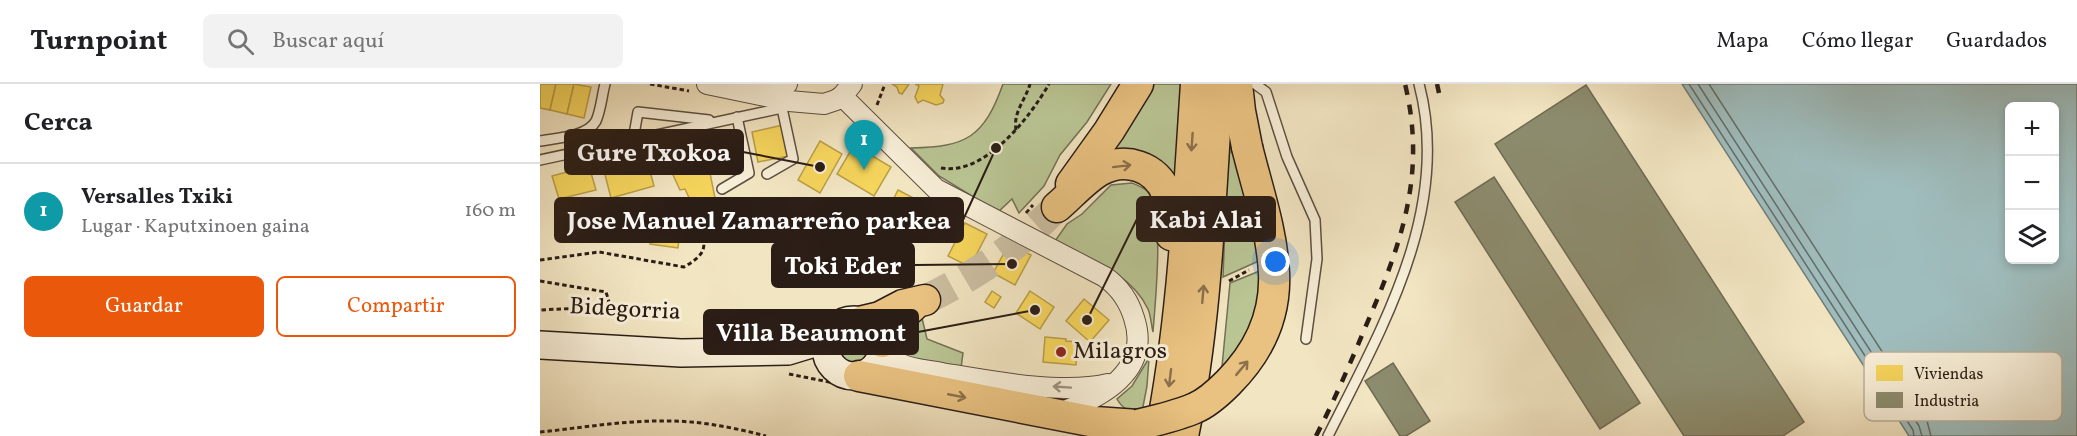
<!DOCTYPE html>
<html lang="es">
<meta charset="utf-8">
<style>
body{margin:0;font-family:Vollkorn,serif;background:#f2f2f2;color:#202124}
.controls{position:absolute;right:18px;top:18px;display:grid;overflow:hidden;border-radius:9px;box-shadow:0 3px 9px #0003}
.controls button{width:54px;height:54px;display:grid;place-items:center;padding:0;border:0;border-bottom:2px solid #e0e0e0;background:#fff;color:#202124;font:30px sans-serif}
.you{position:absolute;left:736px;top:178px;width:21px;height:21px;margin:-15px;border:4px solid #fff;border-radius:50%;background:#1a73e8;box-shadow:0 0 0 9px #1a73e833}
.badge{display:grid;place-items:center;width:39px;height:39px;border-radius:50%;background:#ea580c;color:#fff;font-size:20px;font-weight:700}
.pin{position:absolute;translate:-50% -50px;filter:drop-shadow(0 2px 3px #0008)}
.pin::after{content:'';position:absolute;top:32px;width:21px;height:18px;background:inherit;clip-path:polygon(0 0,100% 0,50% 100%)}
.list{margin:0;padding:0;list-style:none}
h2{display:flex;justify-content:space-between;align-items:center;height:78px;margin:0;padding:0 24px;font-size:26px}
h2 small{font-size:20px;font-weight:400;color:#757577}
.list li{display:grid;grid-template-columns:39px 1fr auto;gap:18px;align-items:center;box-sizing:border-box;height:96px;padding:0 24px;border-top:2px solid #e0e0e0}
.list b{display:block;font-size:22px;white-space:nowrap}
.list p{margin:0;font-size:20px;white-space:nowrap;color:#757577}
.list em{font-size:20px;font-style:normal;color:#757577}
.actions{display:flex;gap:12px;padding:18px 24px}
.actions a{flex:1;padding:14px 0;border:2px solid #ea580c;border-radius:9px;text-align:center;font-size:21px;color:#ea580c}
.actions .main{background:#ea580c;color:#fff}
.icon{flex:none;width:33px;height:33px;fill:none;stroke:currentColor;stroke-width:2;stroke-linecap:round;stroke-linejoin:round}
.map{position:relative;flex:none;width:1537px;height:352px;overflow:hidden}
header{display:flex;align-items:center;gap:36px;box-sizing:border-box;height:84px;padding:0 30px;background:#fff;border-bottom:2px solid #e0e0e0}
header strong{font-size:28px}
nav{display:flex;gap:33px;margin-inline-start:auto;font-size:21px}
.search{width:420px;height:54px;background:#f2f2f2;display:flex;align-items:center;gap:15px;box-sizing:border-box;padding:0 21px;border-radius:9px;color:#757577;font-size:22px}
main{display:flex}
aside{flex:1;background:#fff}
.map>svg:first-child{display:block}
.green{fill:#bac594;stroke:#727155;stroke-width:1.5}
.water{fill:#9fbdbd;stroke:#707d7a;stroke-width:1.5;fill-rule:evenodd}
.homes{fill:#f6d55c;stroke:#b99e47;stroke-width:1.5}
.industry{fill:#8c8c6e;stroke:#6f6b54;stroke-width:1.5}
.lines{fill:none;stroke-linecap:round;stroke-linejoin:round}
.shore{stroke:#646d6a;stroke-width:1.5}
.primary-tunnel{stroke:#cabda0;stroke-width:30;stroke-dasharray:30 15;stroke-linecap:butt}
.service-casing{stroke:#5c4f41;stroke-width:12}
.minor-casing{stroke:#5c4f41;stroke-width:22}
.secondary-casing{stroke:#2a1d16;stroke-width:30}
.primary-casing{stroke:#2a1d16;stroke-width:33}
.path{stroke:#2a1d16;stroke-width:3;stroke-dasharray:4.5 3;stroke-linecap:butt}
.service{stroke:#f7eed7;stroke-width:9}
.minor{stroke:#f7eed7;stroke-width:20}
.secondary{stroke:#f7eed7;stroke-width:27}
.primary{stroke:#e9c281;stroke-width:30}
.rail{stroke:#2a1d16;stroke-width:4.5;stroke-dasharray:10 10;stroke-linecap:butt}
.primary-bridge-casing{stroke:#2a1d16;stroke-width:33;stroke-linecap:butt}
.primary-bridge{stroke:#e9c281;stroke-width:30}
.oneway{stroke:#8a704c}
.oneway2{stroke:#9b9080}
.poi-dot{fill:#8f2418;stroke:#f7eed7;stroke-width:2}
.labels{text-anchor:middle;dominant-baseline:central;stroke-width:6;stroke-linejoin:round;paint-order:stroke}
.street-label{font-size:24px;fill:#2a1d16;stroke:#f7eed7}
.poi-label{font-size:24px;fill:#2a1d16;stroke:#f7eed7;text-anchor:start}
.key{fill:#f7eed7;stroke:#baaf9d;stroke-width:1.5}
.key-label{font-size:16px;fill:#2a1d16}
.leader{fill:none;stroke:#2a1d16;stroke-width:2}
.callout-dot{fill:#2a1d16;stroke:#f7eed7;stroke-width:2}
.callout{fill:#2a1d16;stroke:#2a1d16;stroke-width:2}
.callout-label{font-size:26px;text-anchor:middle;font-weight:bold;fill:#fff}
</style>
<header>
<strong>Turnpoint</strong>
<div class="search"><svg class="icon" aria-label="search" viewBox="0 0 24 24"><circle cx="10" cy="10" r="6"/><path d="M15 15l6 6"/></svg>Buscar aquí</div>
<nav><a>Mapa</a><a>Cómo llegar</a><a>Guardados</a></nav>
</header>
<main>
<aside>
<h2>Cerca<small></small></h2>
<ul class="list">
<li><span class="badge" style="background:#0f9aa8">1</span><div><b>Versalles Txiki</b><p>Lugar · Kaputxinoen gaina</p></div><em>160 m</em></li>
</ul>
<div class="actions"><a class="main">Guardar</a><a>Compartir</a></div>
</aside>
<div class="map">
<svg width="1537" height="352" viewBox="0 0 1537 352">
<rect width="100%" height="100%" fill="#f2e5c2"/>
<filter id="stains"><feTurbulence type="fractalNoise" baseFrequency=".00333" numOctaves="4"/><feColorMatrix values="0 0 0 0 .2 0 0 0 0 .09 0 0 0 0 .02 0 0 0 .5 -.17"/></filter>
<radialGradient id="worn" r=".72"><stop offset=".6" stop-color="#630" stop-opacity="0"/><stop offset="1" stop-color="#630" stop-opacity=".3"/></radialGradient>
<!-- green -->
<g class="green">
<path d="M463,0H571L547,38L520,71L504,102L479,129L472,115L458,128L399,92L371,64C427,63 444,53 463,0Z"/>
<polygon points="608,0 642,0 636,100 569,74"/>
<polygon points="693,38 721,176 683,193 687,92"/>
<path d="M592,99C597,101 605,104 608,108C625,128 615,220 613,248C611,240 611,232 608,225C591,189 548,174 515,157L527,140L542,130L571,101Z"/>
<polygon points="722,186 719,234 681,293 690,199"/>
<polygon points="382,234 387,255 423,269 421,284 364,274 354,264 367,244"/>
<circle cx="314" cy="265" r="15"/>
<path d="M609,274L607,302L602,328C590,328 583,326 577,315L592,302Z"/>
</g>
<!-- water -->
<path class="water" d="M1142,0H1537V352H1369ZM1470,22H1514V176H1470Z"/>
<!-- homes -->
<g class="homes">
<polygon points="0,0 16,0 10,26 0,24"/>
<polygon points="16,0 34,0 27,30 10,26"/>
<polygon points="34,0 51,3 44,34 27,30"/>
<polygon points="352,0 369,0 362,10 359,9 357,3"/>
<polygon points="375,0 403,0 400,11 404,16 403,19 396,21 383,16 378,19 375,13 379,2"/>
<polygon points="243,41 249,72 218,78 212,48"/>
<polygon points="163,54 175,114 152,120 145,105 140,106 120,63"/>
<polygon points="280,57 302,70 280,109 258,96"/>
<polygon points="314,61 351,83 334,112 297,90"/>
<polygon points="106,72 114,102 71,114 63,83"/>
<polygon points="49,82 56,106 19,115 12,92"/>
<polygon points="358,106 387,121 371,152 342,138"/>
<polygon points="226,119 255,135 243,159 214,144"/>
<polygon points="114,134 141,137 138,164 110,160"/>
<polygon points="425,139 447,150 430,183 408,172"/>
<polygon points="469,160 491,171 475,201 453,189"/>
<polygon points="452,207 461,213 454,224 445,218"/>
<polygon points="490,207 514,223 500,245 476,229"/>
<polygon points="544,215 569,236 550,258 526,237"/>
<polygon points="505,253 526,255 526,257 538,258 536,281 503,278"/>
</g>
<!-- industry -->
<g class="industry">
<polygon points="1046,1 1264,338 1243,352 1144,352 955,60"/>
<polygon points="954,93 1100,319 1060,345 915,118"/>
<polygon points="853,279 890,337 866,352 860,352 825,297"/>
</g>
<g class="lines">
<!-- shore -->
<g class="shore">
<polyline points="1149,0 1373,346 1374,352"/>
<polyline points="1158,0 1379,342 1382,352"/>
<polyline points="1169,0 1387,337 1391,352"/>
</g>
<!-- primary-tunnel -->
<path class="primary-tunnel" d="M385,216C435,192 477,163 517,123"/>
<!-- service casing -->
<g class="service-casing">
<g id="service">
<polyline points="715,0 726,8 747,73 775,136 777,175 766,255"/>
<polyline points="93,56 98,28 169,36"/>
<path d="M0,57C16,54 47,53 56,37C61,26 62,11 65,0"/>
<polyline points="0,76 242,24 247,18"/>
<polyline points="227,90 253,75 242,24"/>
<polyline points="182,105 209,89 197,33"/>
<path d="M788,352C842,244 912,125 879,0"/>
</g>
</g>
<!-- minor casing -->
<g class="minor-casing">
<g id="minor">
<polyline points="167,0 249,17 284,20 296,16 302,12 312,0"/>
<polyline points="216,6 247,0"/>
<path d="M302,12L396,105L565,193C579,203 589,217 594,234C612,288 560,314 517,330"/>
<path d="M342,261C347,270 352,276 361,280C373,286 389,286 402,289C450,297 522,311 568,300"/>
</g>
</g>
<!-- secondary casing -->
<g class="secondary-casing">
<g id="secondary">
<circle cx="314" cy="264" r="28"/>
<polyline points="0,261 141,269 248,267 271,260 289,250"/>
</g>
</g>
<!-- primary casing -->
<g class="primary-casing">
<g id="primary">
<polyline points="697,0 700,27 707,63"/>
<polyline points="531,100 569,47 598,0"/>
<path d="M517,123C530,112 544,96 559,87C585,72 616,82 627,110C632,123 630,138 631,151"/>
<polyline points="323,237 340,233 363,221 385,216"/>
<polyline points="342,258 354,239 372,223"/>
<polyline points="319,292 555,338 598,341"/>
<path d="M620,352C643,236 648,118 656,0"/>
<path d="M643,352C667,237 670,117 678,0"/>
</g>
</g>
<!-- path -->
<g class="path">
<polyline points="110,0 149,7"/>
<polyline points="337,21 345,0"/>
<path d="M476,46C473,28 485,17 490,0"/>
<path d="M401,84C445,92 490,33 509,0"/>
<polyline points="486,129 493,121"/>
<path d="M0,176L59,168L144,183C165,171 170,162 156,140"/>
<polyline points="0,197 66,208 69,218 64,223 0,226"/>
<polyline points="689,197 709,186"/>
<polyline points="249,290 299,300"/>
<path d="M0,348C40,344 80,337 120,337C155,336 192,343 226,352"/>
</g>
<!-- service -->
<use href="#service" class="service"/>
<!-- minor -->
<use href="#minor" class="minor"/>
<!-- secondary -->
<use href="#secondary" class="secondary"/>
<!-- primary -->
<use href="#primary" class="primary"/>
<!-- rail -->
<g class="rail">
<polyline points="897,0 899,9"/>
<path d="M776,352C794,317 810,280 825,244C861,161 887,91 865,0"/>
</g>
<!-- primary-bridge casing -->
<g class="primary-bridge-casing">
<path id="primary-bridge" d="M598,341C617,336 637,332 655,324C667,319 679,308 688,299C718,269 736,232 734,189C732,146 717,104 707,63"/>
</g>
<!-- primary-bridge -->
<use href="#primary-bridge" class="primary-bridge"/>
</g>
<!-- one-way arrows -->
<defs><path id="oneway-shaft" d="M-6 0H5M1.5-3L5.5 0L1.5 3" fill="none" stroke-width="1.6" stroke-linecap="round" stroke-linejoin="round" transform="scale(1.5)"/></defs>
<g class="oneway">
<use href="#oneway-shaft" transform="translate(652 58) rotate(94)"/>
<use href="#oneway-shaft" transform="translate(582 82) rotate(-7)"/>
<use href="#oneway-shaft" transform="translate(663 210) rotate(-85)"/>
<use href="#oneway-shaft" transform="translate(702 284) rotate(-50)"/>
<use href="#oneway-shaft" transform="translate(630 294) rotate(97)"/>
<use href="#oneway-shaft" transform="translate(417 312) rotate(11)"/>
</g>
<use class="oneway2" href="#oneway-shaft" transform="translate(522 303) rotate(-176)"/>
<!-- markers -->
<circle class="poi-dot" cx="521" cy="268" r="6"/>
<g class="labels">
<!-- street labels -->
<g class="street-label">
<text transform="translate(85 226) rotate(3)">Bidegorria</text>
</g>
<!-- poi labels -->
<g class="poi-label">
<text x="533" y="268">Milagros</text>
</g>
</g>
<!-- legend -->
<rect x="1324" y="268" width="198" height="69" rx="9" class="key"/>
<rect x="1336" y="281" width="27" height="16" fill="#f6d55c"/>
<rect x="1336" y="308" width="27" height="16" fill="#8c8c6e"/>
<g class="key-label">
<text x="1374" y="295">Viviendas</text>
<text x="1374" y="322">Industria</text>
</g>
<!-- callouts -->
<path class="leader" d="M280 83L203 68M547 236L597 135M456 64L423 136M472 180L374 181M495 226L378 248"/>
<g class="callout-dot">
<circle cx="280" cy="83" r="6"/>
<circle cx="547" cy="236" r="6"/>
<circle cx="456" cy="64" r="6"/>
<circle cx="472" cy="180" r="6"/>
<circle cx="495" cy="226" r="6"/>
</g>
<g class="callout">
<rect x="25" y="46" width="178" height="44" rx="6"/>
<rect x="597" y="113" width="138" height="44" rx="6"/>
<rect x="15" y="114" width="408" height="44" rx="6"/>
<rect x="232" y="159" width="142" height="44" rx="6"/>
<rect x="164" y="226" width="214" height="44" rx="6"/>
</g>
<g class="callout-label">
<text x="114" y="77">Gure Txokoa</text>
<text x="666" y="144">Kabi Alai</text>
<text x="219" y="145">Jose Manuel Zamarreño parkea</text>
<text x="303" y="190">Toki Eder</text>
<text x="271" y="257">Villa Beaumont</text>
</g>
<rect width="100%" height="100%" filter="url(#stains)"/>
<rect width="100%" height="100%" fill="url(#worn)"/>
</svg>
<div class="controls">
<button>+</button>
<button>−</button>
<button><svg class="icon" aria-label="layers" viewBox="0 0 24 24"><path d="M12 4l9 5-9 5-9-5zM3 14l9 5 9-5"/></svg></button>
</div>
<div class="you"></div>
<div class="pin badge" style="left:324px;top:86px;background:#0f9aa8">1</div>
</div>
</main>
